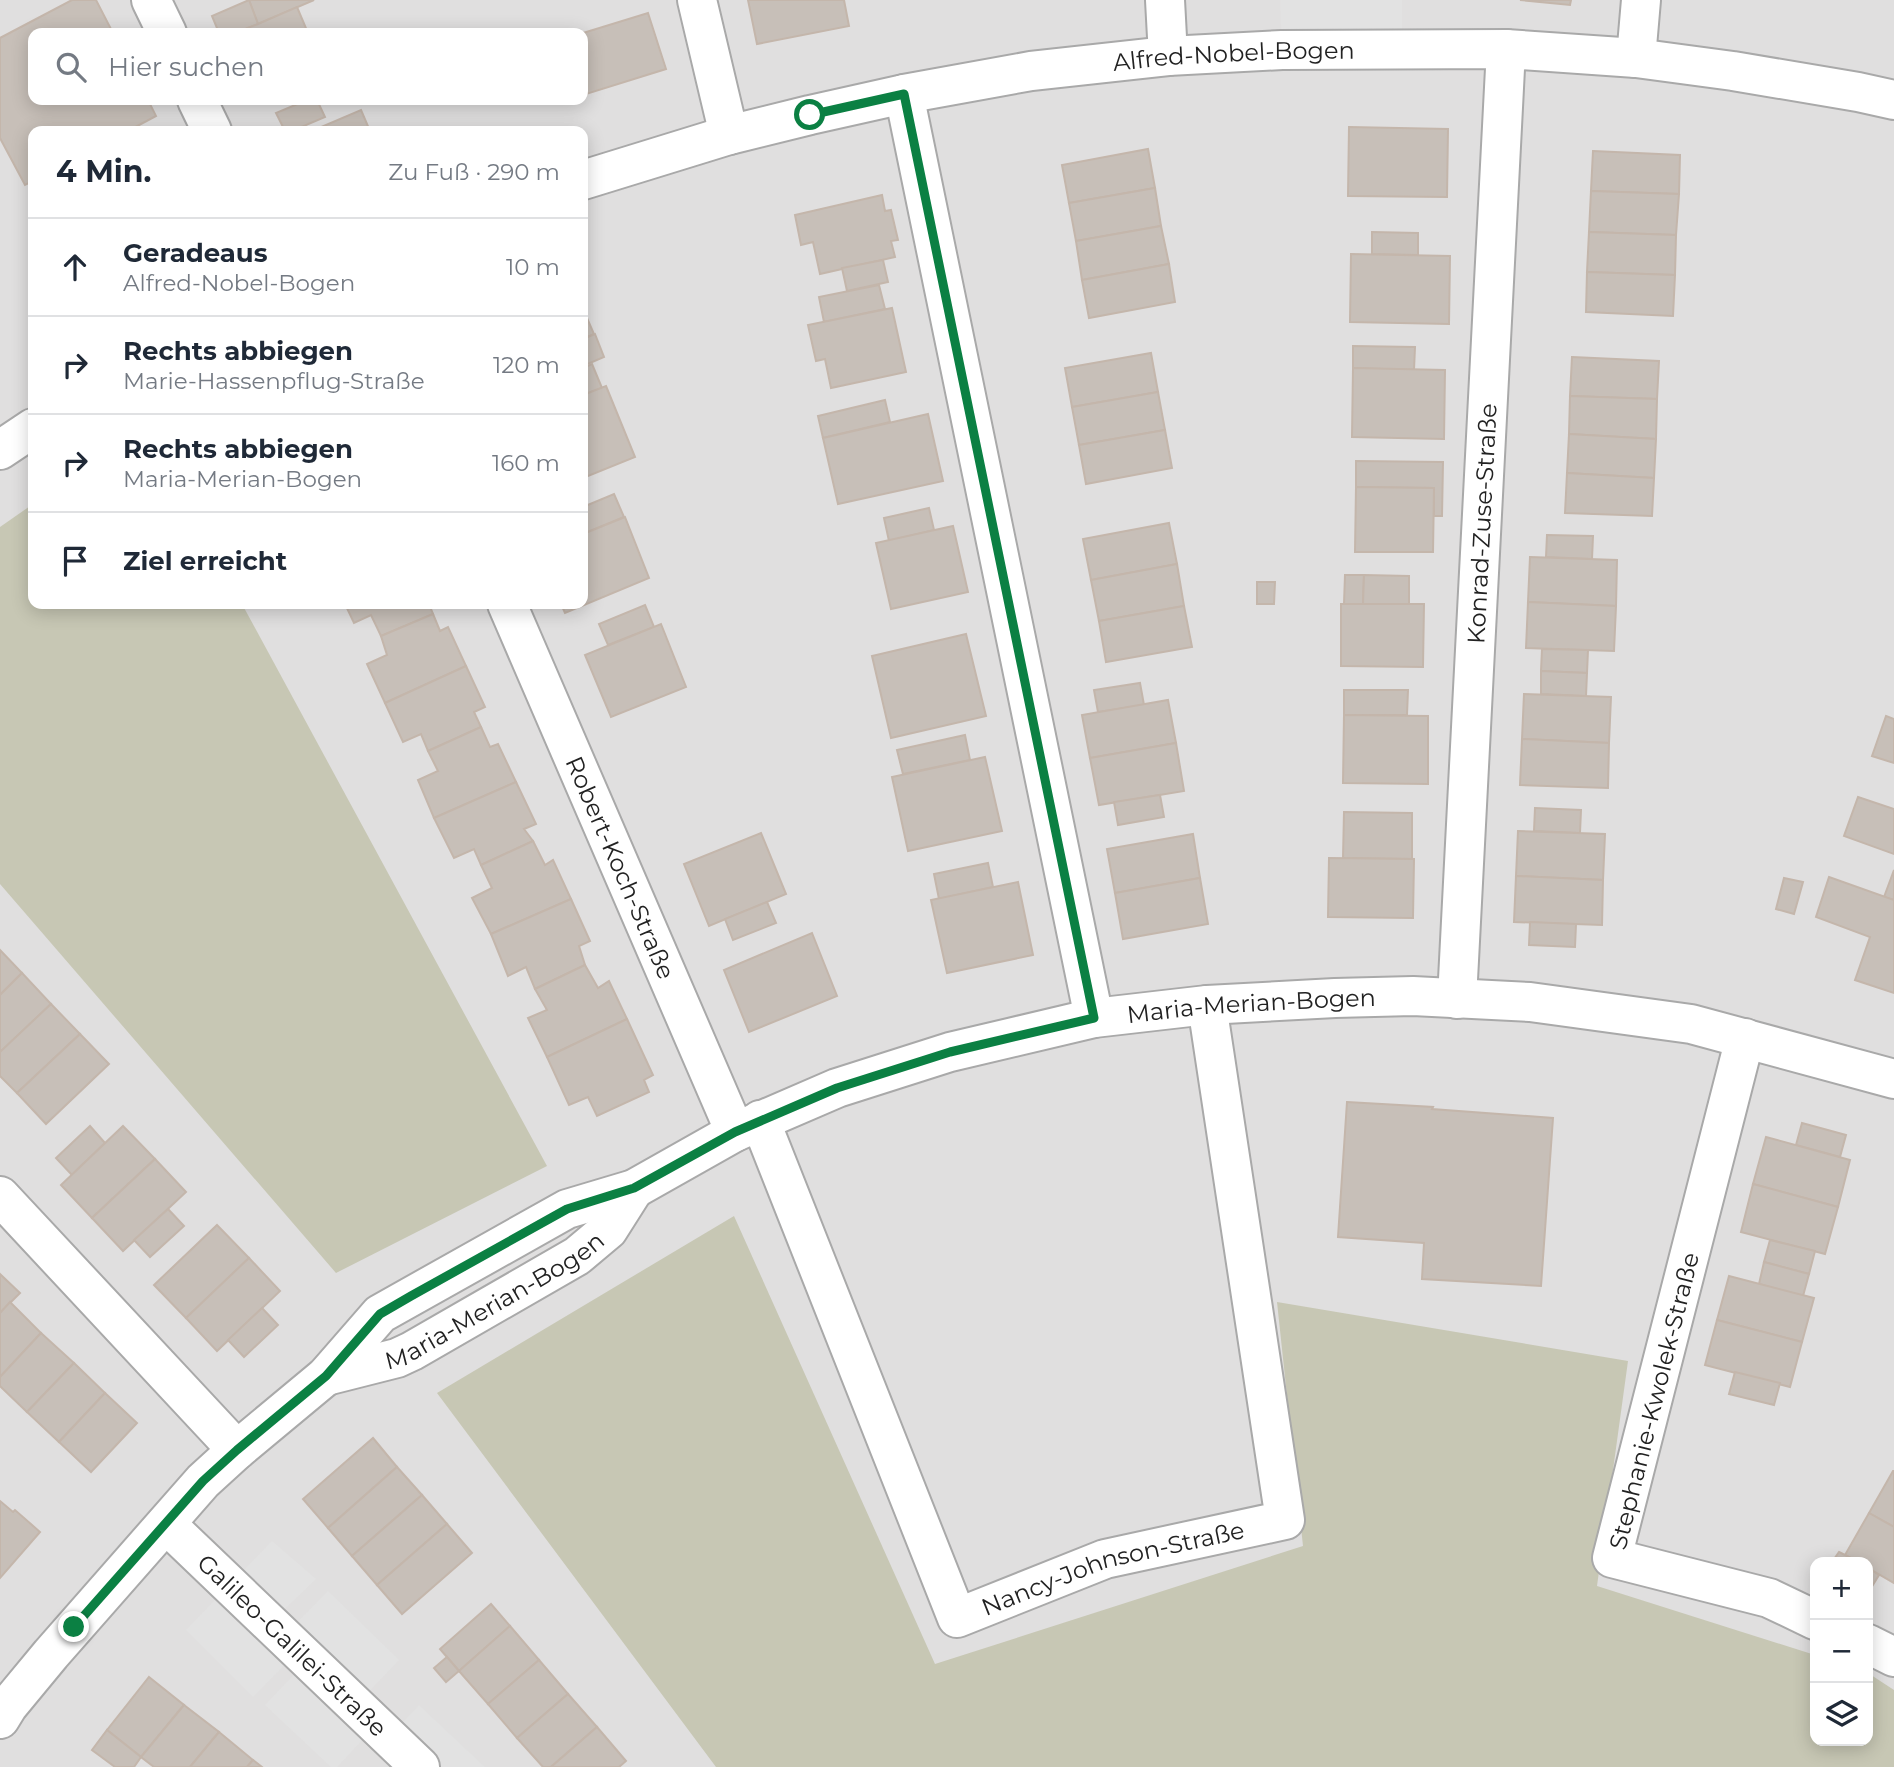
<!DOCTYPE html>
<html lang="de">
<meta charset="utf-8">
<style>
body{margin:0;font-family:Montserrat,sans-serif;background:#f2f2f3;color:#1f2937}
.controls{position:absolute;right:21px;bottom:21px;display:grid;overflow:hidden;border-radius:14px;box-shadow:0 4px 18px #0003}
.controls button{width:63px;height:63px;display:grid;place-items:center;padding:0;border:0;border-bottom:2px solid #e0e1e3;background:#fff;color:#1f2937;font:35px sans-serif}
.stop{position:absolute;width:21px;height:21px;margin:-16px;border:5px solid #0b8043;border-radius:50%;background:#fff}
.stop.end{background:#0b8043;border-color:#fff;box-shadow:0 2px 7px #0008}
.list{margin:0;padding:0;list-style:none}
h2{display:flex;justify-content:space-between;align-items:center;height:91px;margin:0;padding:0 28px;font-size:30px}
h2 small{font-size:23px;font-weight:400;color:#747a83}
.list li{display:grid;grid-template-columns:46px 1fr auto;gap:21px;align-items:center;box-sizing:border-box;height:98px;padding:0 28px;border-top:2px solid #e0e1e3}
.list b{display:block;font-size:26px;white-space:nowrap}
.list p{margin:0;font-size:23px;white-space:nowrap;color:#747a83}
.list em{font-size:23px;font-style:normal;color:#747a83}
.icon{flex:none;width:38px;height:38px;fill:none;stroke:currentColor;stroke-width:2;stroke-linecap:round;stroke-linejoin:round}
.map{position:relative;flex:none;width:1894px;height:1767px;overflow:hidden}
.search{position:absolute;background:#fff;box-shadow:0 4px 18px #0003;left:28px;top:28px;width:560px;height:77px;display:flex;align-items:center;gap:18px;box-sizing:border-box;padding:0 24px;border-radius:14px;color:#747a83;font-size:26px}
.panel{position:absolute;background:#fff;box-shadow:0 4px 18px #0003;left:28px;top:126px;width:560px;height:483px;border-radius:14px}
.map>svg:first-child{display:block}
.residential{fill:#e0dfdf;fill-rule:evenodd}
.construction{fill:#c7c7b4}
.parking{fill:#e2e2e2}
.building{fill:#c7bfb8;stroke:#c4b6ab;stroke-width:2}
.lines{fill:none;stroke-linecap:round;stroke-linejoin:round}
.street-casing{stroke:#a9a9a9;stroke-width:42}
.street{stroke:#fff;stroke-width:38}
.route{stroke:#0b8043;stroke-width:9}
.labels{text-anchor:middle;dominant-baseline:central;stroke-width:6;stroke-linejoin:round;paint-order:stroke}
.street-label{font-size:24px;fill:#222;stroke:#fff}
</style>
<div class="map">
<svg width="1894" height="1767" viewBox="0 0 1894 1767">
<rect width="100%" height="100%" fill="#f2efe9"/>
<!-- residential -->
<path class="residential" d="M0,0H1894V1767H0ZM33,33H583V100H33ZM33,131H583V604H33ZM1815,1562H1868V1741H1815Z"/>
<!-- construction -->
<g class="construction">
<polygon points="33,504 33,604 242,604 547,1166 336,1273 0,884 0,527"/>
<polygon points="734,1216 935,1664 1303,1546 1277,1302 1628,1361 1597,1586 1815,1655 1815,1741 1868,1741 1868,1673 1894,1690 1894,1767 716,1767 437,1393"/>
</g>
<!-- parking -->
<g class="parking">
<polygon points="1280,0 1402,0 1402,49 1282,50"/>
<polygon points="272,1541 316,1579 270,1623 284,1636 328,1591 399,1660 356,1705 376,1725 337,1767 331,1767 265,1705 308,1660 298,1651 253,1697 186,1630"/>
<polygon points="419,1705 485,1767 420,1767 389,1737"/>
</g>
<!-- building -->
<g class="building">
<polygon points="72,0 96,0 113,33 33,33 33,100 148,100 156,116 128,131 33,131 33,181 25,185 0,138 0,38"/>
<polygon points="249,0 314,0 258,24"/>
<polygon points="249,0 258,24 235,33 219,33 212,16"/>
<polygon points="748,0 844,0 849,26 757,44"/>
<polygon points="1520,0 1571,0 1570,5"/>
<polygon points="297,7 308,33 235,33 258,24"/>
<polygon points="648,13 666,69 583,95 583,33"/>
<polygon points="307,100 317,100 325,117 292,131 285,131 276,113"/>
<polygon points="361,110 370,131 312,131"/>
<polygon points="1349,127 1448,129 1447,197 1348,196"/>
<polygon points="1148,149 1155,188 1069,203 1062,165"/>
<polygon points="1593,151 1680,155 1679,194 1591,191"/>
<polygon points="1155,188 1161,226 1076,241 1069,203"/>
<polygon points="1591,191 1679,194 1676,235 1589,232"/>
<polygon points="882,195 885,211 891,210 898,240 891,241 895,257 820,274 813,242 801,245 795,215"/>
<polygon points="1161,226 1169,264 1082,280 1076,241"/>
<polygon points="1372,232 1418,233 1418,255 1372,254"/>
<polygon points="1589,232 1676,235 1675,275 1587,272"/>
<polygon points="1351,254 1450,256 1449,324 1350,322"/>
<polygon points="883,260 888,282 847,291 842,268"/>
<polygon points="1169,264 1175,302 1089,318 1082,280"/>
<polygon points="1587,272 1675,275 1673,316 1586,312"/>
<polygon points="879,285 885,309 824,322 819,297"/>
<polygon points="892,308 906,372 831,388 825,359 816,361 808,325"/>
<polygon points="583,309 594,334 583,339"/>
<polygon points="595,334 604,357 583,366 583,339"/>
<polygon points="1353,346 1415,347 1414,370 1353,368"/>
<polygon points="1151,353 1158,392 1072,407 1065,368"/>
<polygon points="1572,357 1659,361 1657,399 1570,396"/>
<polygon points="592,364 602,388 583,395 583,368"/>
<polygon points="1353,368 1445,370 1444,439 1352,437"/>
<polygon points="606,386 635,457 583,478 583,395"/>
<polygon points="1158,392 1165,430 1079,445 1072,407"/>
<polygon points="1570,396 1657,399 1656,439 1569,434"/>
<polygon points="885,400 890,422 823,438 818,416"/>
<polygon points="928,414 943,481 838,504 823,438"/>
<polygon points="1165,430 1172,468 1086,484 1079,445"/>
<polygon points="1569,434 1656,439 1654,478 1567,473"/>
<polygon points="1356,461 1443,462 1442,516 1434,516 1434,488 1356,487"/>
<polygon points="1567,473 1654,478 1652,516 1565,513"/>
<polygon points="1356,487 1434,488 1433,552 1355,552"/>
<polygon points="614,494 624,517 583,534 583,507"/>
<polygon points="929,508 934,530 889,541 884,518"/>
<polygon points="625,517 649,578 565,613 561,604 583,604 583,534"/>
<polygon points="1169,523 1177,564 1091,580 1083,539"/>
<polygon points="953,526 968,592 891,609 876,543"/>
<polygon points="1547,535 1593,536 1592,559 1546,557"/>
<polygon points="1530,557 1617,560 1616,606 1528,602"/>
<polygon points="1177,564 1184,606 1099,621 1091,580"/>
<polygon points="1345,575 1364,575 1363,604 1344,604"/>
<polygon points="1364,575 1409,576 1409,604 1363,604"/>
<polygon points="1257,582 1275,582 1274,604 1257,604"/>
<polygon points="1528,602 1616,606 1614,651 1526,648"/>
<polygon points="345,604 429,604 433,614 381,636 371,615 354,623"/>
<polygon points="1341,604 1424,604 1423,667 1341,666"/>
<polygon points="645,605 654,627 608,645 599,624"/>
<polygon points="1184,606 1192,647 1106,662 1099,621"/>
<polygon points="433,614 440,631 448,627 466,666 385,703 367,664 387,655 381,636"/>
<polygon points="661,624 686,687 611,717 585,655"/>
<polygon points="966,634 986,716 891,738 872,656"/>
<polygon points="1542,649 1588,650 1587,673 1541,671"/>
<polygon points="466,666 485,707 474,712 481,727 428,751 421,734 403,742 385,703"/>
<polygon points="1541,671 1587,673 1586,696 1541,694"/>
<polygon points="1140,683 1144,705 1098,712 1094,690"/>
<polygon points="1344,690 1408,690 1407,715 1344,715"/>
<polygon points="1524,694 1611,697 1609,743 1522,739"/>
<polygon points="1168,700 1176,743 1090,758 1082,715"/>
<polygon points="1344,715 1428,716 1428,784 1343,783"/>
<polygon points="1886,716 1894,719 1894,763 1872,756"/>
<polygon points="481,727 490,747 498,744 516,782 434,818 418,780 438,771 428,751"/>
<polygon points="965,735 970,760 903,774 897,750"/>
<polygon points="1522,739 1609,743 1608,788 1520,785"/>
<polygon points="1176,743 1184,791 1099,805 1090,758"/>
<polygon points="985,757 1002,831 908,851 892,777"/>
<polygon points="516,782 536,824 524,829 533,841 481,865 474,849 454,858 434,818"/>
<polygon points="1160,795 1164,817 1118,825 1114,802"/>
<polygon points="1858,797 1894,809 1894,854 1844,836"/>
<polygon points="1535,808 1581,810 1580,833 1534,831"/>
<polygon points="1344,812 1412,813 1412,859 1343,858"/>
<polygon points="1518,831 1605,834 1603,880 1516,876"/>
<polygon points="761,833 786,894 709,926 684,864"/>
<polygon points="1193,834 1200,878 1115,893 1107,849"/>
<polygon points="533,841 545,865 553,860 571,899 491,934 472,898 492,888 481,865"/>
<polygon points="1329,858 1414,859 1413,918 1328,917"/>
<polygon points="988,863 993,887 939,899 934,874"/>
<polygon points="1894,870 1894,900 1884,897"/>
<polygon points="1516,876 1603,880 1602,925 1514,922"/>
<polygon points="1829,877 1894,900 1894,993 1855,980 1870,937 1816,917"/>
<polygon points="1200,878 1208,924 1123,939 1115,893"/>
<polygon points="1784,878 1803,882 1794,914 1776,909"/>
<polygon points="1018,882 1033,955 947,973 931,900"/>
<polygon points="571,899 590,941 579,946 585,965 535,989 526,967 508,976 491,934"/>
<polygon points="767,902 776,923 733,940 725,919"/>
<polygon points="1530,922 1576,924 1575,947 1529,945"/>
<polygon points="812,933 837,996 749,1032 724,970"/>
<polygon points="0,950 22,973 0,995"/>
<polygon points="585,965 598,988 609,981 627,1019 547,1057 528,1018 547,1010 535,989"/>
<polygon points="22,973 51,1004 0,1052 0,995"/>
<polygon points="51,1004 80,1034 17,1093 0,1076 0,1052"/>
<polygon points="627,1019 653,1075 644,1080 649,1092 597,1116 588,1097 569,1105 547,1057"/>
<polygon points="80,1034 109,1064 46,1124 17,1093"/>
<polygon points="1347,1102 1433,1107 1432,1109 1553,1118 1541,1286 1422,1279 1424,1243 1338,1237"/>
<polygon points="1802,1123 1846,1135 1840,1157 1796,1145"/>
<polygon points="90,1126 105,1143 72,1175 56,1158"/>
<polygon points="123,1126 155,1159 92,1218 61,1185"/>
<polygon points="1766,1137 1850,1160 1838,1207 1753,1184"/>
<polygon points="155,1159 186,1192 123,1251 92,1218"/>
<polygon points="1753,1184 1838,1207 1825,1254 1741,1232"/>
<polygon points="168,1209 184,1226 150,1257 134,1240"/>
<polygon points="217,1225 249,1258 186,1318 154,1285"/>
<polygon points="1770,1240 1815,1251 1809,1274 1764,1262"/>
<polygon points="249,1258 280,1291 217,1351 186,1318"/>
<polygon points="1764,1262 1809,1274 1803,1296 1759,1284"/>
<polygon points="0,1274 20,1293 0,1313"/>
<polygon points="1729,1276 1814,1298 1802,1342 1717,1320"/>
<polygon points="10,1302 41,1333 0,1377 0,1313"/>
<polygon points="262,1308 278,1325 244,1357 228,1340"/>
<polygon points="1717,1320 1802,1342 1790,1387 1705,1365"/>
<polygon points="41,1333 74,1363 27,1412 0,1386 0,1377"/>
<polygon points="74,1363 105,1393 59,1442 27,1412"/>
<polygon points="1735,1372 1780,1383 1774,1405 1729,1394"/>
<polygon points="105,1393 137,1423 91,1472 59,1442"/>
<polygon points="373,1438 397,1467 328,1528 303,1499"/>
<polygon points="397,1467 422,1495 352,1556 328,1528"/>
<polygon points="1893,1471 1894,1471 1894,1527 1869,1513"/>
<polygon points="422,1495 447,1524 377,1585 352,1556"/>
<polygon points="0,1501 13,1512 15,1510 40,1532 0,1578"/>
<polygon points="1869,1513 1894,1527 1894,1583 1868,1568 1868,1562 1858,1562 1845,1555"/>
<polygon points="447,1524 472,1553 402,1614 377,1585"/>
<polygon points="1839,1552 1845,1555 1858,1562 1832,1562"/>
<polygon points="1868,1568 1879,1575 1868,1593"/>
<polygon points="491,1604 510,1626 459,1671 440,1649"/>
<polygon points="510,1626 539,1660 488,1704 459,1671"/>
<polygon points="447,1657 459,1671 446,1682 434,1668"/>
<polygon points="539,1660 568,1694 517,1738 488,1704"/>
<polygon points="149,1677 184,1705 141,1757 107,1730"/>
<polygon points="568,1694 597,1727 551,1767 543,1767 517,1738"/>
<polygon points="184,1705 219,1732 190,1767 154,1767 141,1757"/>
<polygon points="597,1727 626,1761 619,1767 551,1767"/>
<polygon points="107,1730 141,1757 134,1767 115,1767 92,1750"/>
<polygon points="219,1732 253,1760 247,1767 190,1767"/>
<polygon points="253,1760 262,1767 247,1767"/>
</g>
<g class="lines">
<!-- street casing -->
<g class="street-casing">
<g id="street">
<polyline points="151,0 167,33"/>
<polyline points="697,0 729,135"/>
<polyline points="1165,0 1168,56"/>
<polyline points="1636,58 1641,0"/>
<polyline points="904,94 1094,1018"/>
<polyline points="197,100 212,131"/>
<path id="s1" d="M583,180L729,135L810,115L904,94L1031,71L1168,56L1282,50L1506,49L1636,58L1733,71L1858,92L1894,100"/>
<polyline points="0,450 33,428"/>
<path id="s2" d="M507,604L735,1132"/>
<path id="s3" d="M1457,999L1506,49"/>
<polyline points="1745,1038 1612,1558 1769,1598 1815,1620"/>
<path id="s4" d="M760,1120L957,1618L1105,1559L1285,1520L1207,1005"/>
<polyline points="0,1196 237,1450"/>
<path id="s5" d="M326,1376L397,1358L412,1351L577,1256L608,1230L634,1189"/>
<path id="s6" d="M166,1524L420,1767"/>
<polyline points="1868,1644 1894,1657"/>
<path id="s7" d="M0,1719L8,1706L51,1654L203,1481L237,1450L326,1376L380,1314L567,1209L634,1189L735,1132L837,1088L950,1052L1094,1018L1207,1005L1335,998L1413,996L1530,1002L1691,1024L1894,1079"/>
</g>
</g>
<!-- street -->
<use href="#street" class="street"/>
</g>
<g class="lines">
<!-- route -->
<polyline class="route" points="74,1627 203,1481 237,1450 326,1376 380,1314 411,1296 567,1209 634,1188 735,1132 837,1088 950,1052 1094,1018 904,94 810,115"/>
</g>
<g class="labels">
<!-- street labels -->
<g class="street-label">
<text stroke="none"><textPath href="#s1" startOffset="665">Alfred-Nobel-Bogen</textPath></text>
<text stroke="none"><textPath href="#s3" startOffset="476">Konrad-Zuse-Straße</textPath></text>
<text stroke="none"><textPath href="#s2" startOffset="287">Robert-Koch-Straße</textPath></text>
<text stroke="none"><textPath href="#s7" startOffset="1493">Maria-Merian-Bogen</textPath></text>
<text stroke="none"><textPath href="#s5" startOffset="186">Maria-Merian-Bogen</textPath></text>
<text transform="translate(1654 1401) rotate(-76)">Stephanie-Kwolek-Straße</text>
<text stroke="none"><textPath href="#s4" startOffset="700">Nancy-Johnson-Straße</textPath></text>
<text stroke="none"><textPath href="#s6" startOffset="175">Galileo-Galilei-Straße</textPath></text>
</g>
</g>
</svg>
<div class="controls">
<button>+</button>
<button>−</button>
<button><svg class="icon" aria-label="layers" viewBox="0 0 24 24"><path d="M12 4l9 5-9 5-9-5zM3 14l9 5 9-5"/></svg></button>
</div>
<div class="stop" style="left:810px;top:115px"></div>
<div class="stop end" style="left:74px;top:1627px"></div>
<div class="search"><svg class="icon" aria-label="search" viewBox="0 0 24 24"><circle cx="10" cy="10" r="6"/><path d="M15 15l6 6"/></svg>Hier suchen</div>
<section class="panel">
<h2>4 Min.<small>Zu Fuß · 290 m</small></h2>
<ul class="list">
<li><svg class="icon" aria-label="ahead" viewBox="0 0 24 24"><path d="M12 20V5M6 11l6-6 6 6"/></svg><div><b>Geradeaus</b><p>Alfred-Nobel-Bogen</p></div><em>10 m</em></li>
<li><svg class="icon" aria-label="right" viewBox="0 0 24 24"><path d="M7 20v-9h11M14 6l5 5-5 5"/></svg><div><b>Rechts abbiegen</b><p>Marie-Hassenpflug-Straße</p></div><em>120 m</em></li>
<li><svg class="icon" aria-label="right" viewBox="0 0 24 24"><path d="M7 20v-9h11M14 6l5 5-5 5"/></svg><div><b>Rechts abbiegen</b><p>Maria-Merian-Bogen</p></div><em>160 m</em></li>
<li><svg class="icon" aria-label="arrive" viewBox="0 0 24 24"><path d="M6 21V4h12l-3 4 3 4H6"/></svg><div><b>Ziel erreicht</b></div></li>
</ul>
</section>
</div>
